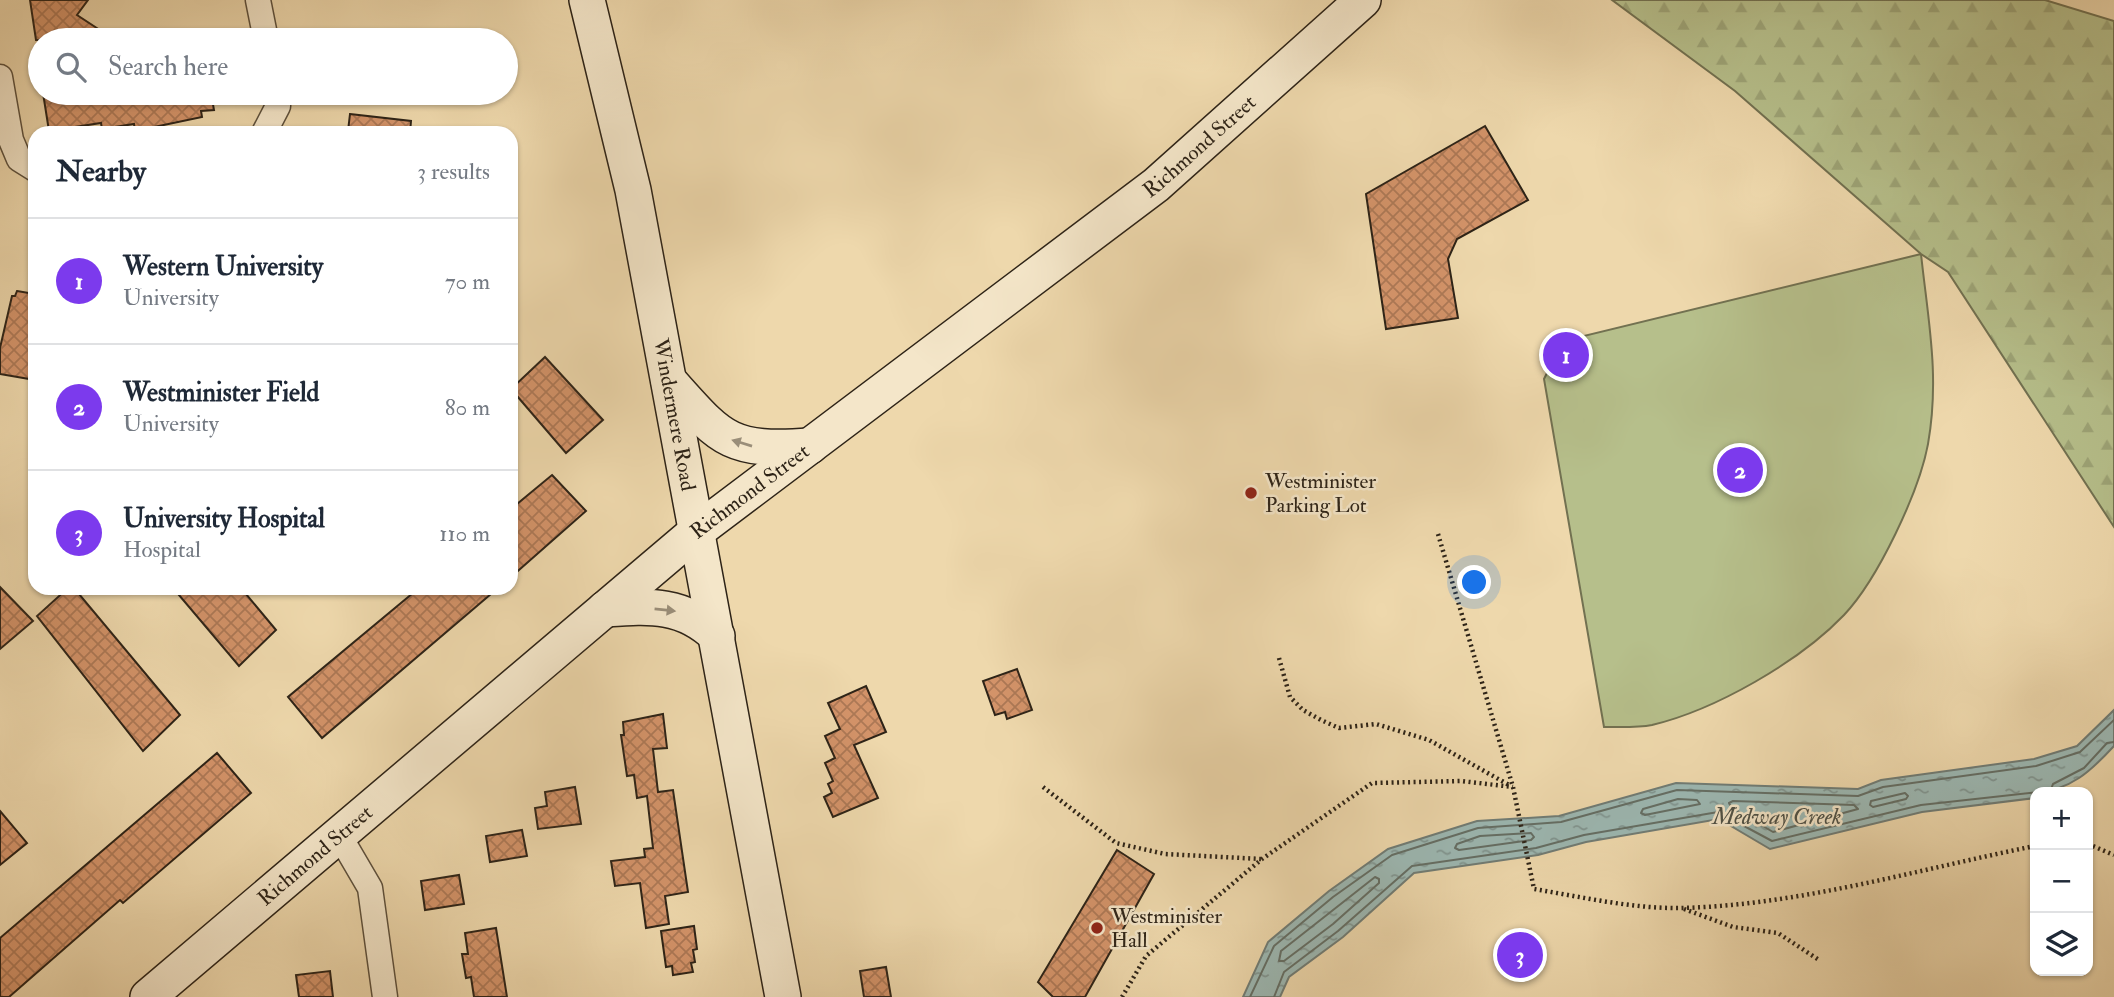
<!DOCTYPE html>
<meta charset="utf-8">
<style>
body{margin:0;font-family:"IM FELL Double Pica",serif;background:#f2f2f3;color:#1f2937}
.controls{position:absolute;right:21px;bottom:21px;display:grid;overflow:hidden;border-radius:14px;box-shadow:0 2px 5px #0004}
.controls button{width:63px;height:63px;display:grid;place-items:center;padding:0;border:0;border-bottom:2px solid #e0e1e3;background:#fff;color:#1f2937;font:35px sans-serif}
.you{position:absolute;left:1475px;top:583px;width:24px;height:24px;margin:-18px;border:5px solid #fff;border-radius:50%;background:#1a73e8;box-shadow:0 0 0 10px #1a73e833}
.badge{display:grid;place-items:center;width:46px;height:46px;border-radius:50%;background:#7c3aed;color:#fff;font-size:23px;font-weight:700}
.pin{position:absolute;translate:-50% -50%;border:4px solid #fff;box-shadow:0 2px 7px #0006}
.list{margin:0;padding:0;list-style:none}
h2{display:flex;justify-content:space-between;align-items:center;height:91px;margin:0;padding:0 28px;font-size:30px}
h2 small{font-size:23px;font-weight:400;color:#747a83}
.list li{display:grid;grid-template-columns:46px 1fr auto;gap:21px;align-items:center;box-sizing:border-box;height:126px;padding:0 28px;border-top:2px solid #e0e1e3}
.list b{display:block;font-size:26px;white-space:nowrap}
.list p{margin:0;font-size:23px;white-space:nowrap;color:#747a83}
.list em{font-size:23px;font-style:normal;color:#747a83}
.icon{flex:none;width:38px;height:38px;fill:none;stroke:currentColor;stroke-width:2;stroke-linecap:round;stroke-linejoin:round}
.map{position:relative;flex:none;width:2114px;height:997px;overflow:hidden}
.search{position:absolute;background:#fff;box-shadow:0 2px 5px #0004;left:28px;top:28px;width:490px;height:77px;display:flex;align-items:center;gap:18px;box-sizing:border-box;padding:0 24px;border-radius:38px;color:#747a83;font-size:26px}
.panel{position:absolute;background:#fff;box-shadow:0 2px 5px #0004;left:28px;top:126px;width:490px;height:469px;border-radius:21px}
.map>svg:first-child{display:block}
.grass{fill:#b6bf8b;stroke:#727151;stroke-width:2}
.forest{fill:url(#forest-firs);stroke:#727151;stroke-width:2}
.water{fill:url(#water-ripples);stroke:#707c75;stroke-width:2}
.lines{fill:none;stroke-linecap:round;stroke-linejoin:round}
.shore{stroke:#646e65;stroke-width:2}
.building{fill:url(#building-cross-hatch);stroke:#2d2317;stroke-width:2}
.street-casing{stroke:#5d503c;stroke-width:27}
.secondary-casing{stroke:#2d2317;stroke-width:38}
.path{stroke:#2d2317;stroke-width:4.5;stroke-dasharray:2 3.5;stroke-linecap:butt}
.street{stroke:#f4e6c9;stroke-width:24}
.secondary{stroke:#f4e6c9;stroke-width:35}
.oneway{fill:#9a8e79}
.poi-dot{fill:#8f2418;stroke:#f4e6c9;stroke-width:2.5}
.labels{text-anchor:middle;dominant-baseline:central;stroke-width:5;stroke-linejoin:round;paint-order:stroke}
.street-label{font-size:21px;fill:#2d2317;stroke:#f4e6c9}
.poi-label{font-size:21px;fill:#2d2317;stroke:#f4e6c9;text-anchor:start}
.water-label{font-size:23px;font-style:italic;fill:#4e5046;stroke:#f4e6c9}
</style>
<div class="map">
<svg width="2114" height="997" viewBox="0 0 2114 997">
<defs>
<pattern id="forest-firs" width="22" height="20" patternUnits="userSpaceOnUse" patternTransform="scale(1.75)"><rect width="22" height="20" fill="#b6bf8b"/><path d="M5 1l3.5 6h-7zM16 11l3.5 6h-7z" fill="#9da477"/></pattern>
<pattern id="water-ripples" width="26" height="14" patternUnits="userSpaceOnUse" patternTransform="scale(1.75)"><rect width="26" height="14" fill="#9cb8b3"/><path d="M2 4q2-2 4 0t4 0M15 11q2-2 4 0t4 0" fill="none" stroke="#809591"/></pattern>
<pattern id="building-cross-hatch" width="8" height="8" patternUnits="userSpaceOnUse" patternTransform="scale(1.75)"><rect width="8" height="8" fill="#d39369"/><path d="M0 0l8 8M0 8l8-8" fill="none" stroke="#ac7855"/></pattern>
</defs>
<rect width="100%" height="100%" fill="#eed8ac"/>
<filter id="stains"><feTurbulence type="fractalNoise" baseFrequency=".00286" numOctaves="4"/><feColorMatrix values="0 0 0 0 .2 0 0 0 0 .09 0 0 0 0 .02 0 0 0 .5 -.17"/></filter>
<radialGradient id="worn" r=".72"><stop offset=".6" stop-color="#630" stop-opacity="0"/><stop offset="1" stop-color="#630" stop-opacity=".3"/></radialGradient>
<!-- grass -->
<path class="grass" d="M1921,254C1928,320 1940,376 1928,444C1919,492 1878,579 1844,615C1799,662 1715,710 1652,725C1637,728 1619,727 1604,727L1544,379L1563,341Z"/>
<!-- forest -->
<polygon class="forest" points="1612,0 2045,0 2114,21 2114,527 1948,272 1921,254 1735,91"/>
<!-- water -->
<path class="water" d="M2114,710V746C2092,770 2069,792 2035,792V798L1922,812L1770,849L1719,819L1586,842L1538,855L1414,873L1343,937L1289,977L1280,997H1243L1268,942L1329,891L1388,849L1477,821L1559,816L1676,783L1858,789L1881,780L2034,759L2077,746Z"/>
<g class="lines">
<!-- shore -->
<g class="shore">
<polyline points="2050,792 2053,784 2084,768 2107,743 2114,742"/>
<polygon points="1905,793 1908,796 1906,799 1873,807 1870,805 1871,801"/>
<polygon points="1678,799 1697,800 1700,804 1645,815 1641,813 1643,809"/>
<polygon points="1733,801 1854,805 1858,809 1773,832 1731,807 1729,803"/>
<polygon points="1531,833 1534,837 1531,840 1459,850 1455,848 1457,844 1480,836"/>
<polygon points="1375,877 1379,879 1379,883 1333,924 1284,961 1279,961 1281,951"/>
<polyline points="1250,997 1274,946 1333,897 1392,855 1478,828 1561,822 1677,790 1858,796 1883,787 2036,766 2080,752 2114,720"/>
<polyline points="1274,997 1284,972 1338,931 1412,866 1536,848 1584,835 1718,812 1772,841 1921,805 2038,792"/>
</g>
</g>
<!-- building -->
<g class="building">
<polygon points="30,0 88,0 77,15 115,40 36,40"/>
<polygon points="43,93 211,93 214,110 201,111 202,117 135,131 134,124 102,129 101,123 49,131"/>
<polygon points="350,114 411,121 410,133 348,131"/>
<polygon points="1485,126 1528,200 1457,239 1448,259 1458,318 1386,329 1366,194"/>
<polygon points="17,291 35,294 35,380 0,374 0,348 12,296 15,296"/>
<polygon points="545,357 603,420 566,453 511,389"/>
<polygon points="552,475 586,511 511,577 511,509"/>
<polygon points="0,587 33,621 0,649"/>
<polygon points="68,588 74,588 180,715 143,751 37,616"/>
<polygon points="173,588 241,588 276,630 239,666"/>
<polygon points="419,588 498,588 322,738 288,697"/>
<polygon points="1017,669 1032,710 1007,719 1005,712 995,715 983,681"/>
<polygon points="866,686 886,732 854,745 878,798 833,817 824,797 832,793 828,784 833,781 825,763 835,758 825,736 840,729 828,703"/>
<polygon points="663,714 667,748 653,749 658,792 673,790 688,892 665,896 669,924 646,928 640,883 615,886 611,861 645,857 644,849 653,848 647,796 637,798 634,775 627,776 621,735 624,735 623,722"/>
<polygon points="217,753 251,793 123,903 120,900 9,997 0,997 0,938"/>
<polygon points="575,787 581,824 538,829 535,808 547,806 545,792"/>
<polygon points="0,811 27,843 0,865"/>
<polygon points="522,830 527,856 490,862 486,836"/>
<polygon points="1117,850 1154,874 1085,997 1053,997 1038,982"/>
<polygon points="459,875 464,904 425,910 421,881"/>
<polygon points="694,926 697,949 693,950 695,962 691,963 693,972 673,975 672,966 666,967 661,931"/>
<polygon points="496,928 507,997 474,997 471,977 466,978 462,954 468,954 465,933"/>
<polygon points="886,967 891,997 864,997 860,971"/>
<polygon points="330,971 333,997 299,997 296,975"/>
</g>
<g class="lines">
<!-- street casing -->
<g class="street-casing">
<g id="street">
<polyline points="258,0 266,40"/>
<polyline points="0,77 11,140 19,159 35,169"/>
<polyline points="264,133 278,106 276,93"/>
<polyline points="339,835 370,888 385,997"/>
</g>
</g>
<!-- secondary casing -->
<g class="secondary-casing">
<g id="secondary">
<path id="s1" d="M587,0L633,190L783,997"/>
<path d="M669,381C721,439 728,452 810,446"/>
<path d="M605,609C649,606 683,603 717,636"/>
<path id="s2" d="M148,997L697,531L1156,185L1363,0"/>
</g>
</g>
<!-- path -->
<g class="path">
<path d="M1438,534L1513,787L1534,889C1582,897 1633,909 1682,908C1801,905 1919,869 2035,846"/>
<polyline points="1279,658 1290,697 1303,710 1321,720 1339,728 1376,724 1429,740 1509,785"/>
<polyline points="1043,787 1116,843 1165,854 1261,859"/>
<polyline points="2088,844 2114,855"/>
<polyline points="1684,909 1733,927 1778,933 1819,960"/>
<polyline points="1122,997 1146,956 1262,859 1372,783 1461,781 1513,787"/>
</g>
<!-- street -->
<use href="#street" class="street"/>
<!-- secondary -->
<use href="#secondary" class="secondary"/>
</g>
<!-- one-way arrows -->
<defs><path id="oneway-solid" d="M-6-.8H1V-3.2L6.5 0L1 3.2V.8H-6Z" transform="scale(1.75)"/></defs>
<g class="oneway">
<use href="#oneway-solid" transform="translate(742 443) rotate(-163)"/>
<use href="#oneway-solid" transform="translate(665 610) rotate(6)"/>
</g>
<!-- markers -->
<g class="poi-dot">
<circle cx="1251" cy="493" r="7"/>
<circle cx="1097" cy="928" r="7"/>
</g>
<g class="labels">
<!-- street labels -->
<g class="street-label">
<text stroke="none"><textPath href="#s2" startOffset="1353">Richmond Street</textPath></text>
<text stroke="none"><textPath href="#s1" startOffset="424">Windermere Road</textPath></text>
<text stroke="none"><textPath href="#s2" startOffset="786">Richmond Street</textPath></text>
<text stroke="none"><textPath href="#s2" startOffset="219">Richmond Street</textPath></text>
</g>
<!-- poi labels -->
<g class="poi-label">
<text x="1265" y="481">Westminister<tspan x="1265" dy="24">Parking Lot</tspan></text>
<text x="1111" y="916">Westminister<tspan x="1111" dy="24">Hall</tspan></text>
</g>
<!-- water labels -->
<g class="water-label">
<text x="1777" y="816">Medway Creek</text>
</g>
</g>
<rect width="100%" height="100%" filter="url(#stains)"/>
<rect width="100%" height="100%" fill="url(#worn)"/>
</svg>
<div class="controls">
<button>+</button>
<button>−</button>
<button><svg class="icon" aria-label="layers" viewBox="0 0 24 24"><path d="M12 4l9 5-9 5-9-5zM3 14l9 5 9-5"/></svg></button>
</div>
<div class="you"></div>
<div class="pin badge" style="left:1566px;top:355px">1</div>
<div class="pin badge" style="left:1740px;top:470px">2</div>
<div class="pin badge" style="left:1520px;top:955px">3</div>
<div class="search"><svg class="icon" aria-label="search" viewBox="0 0 24 24"><circle cx="10" cy="10" r="6"/><path d="M15 15l6 6"/></svg>Search here</div>
<section class="panel">
<h2>Nearby<small>3 results</small></h2>
<ul class="list">
<li><span class="badge">1</span><div><b>Western University</b><p>University</p></div><em>70 m</em></li>
<li><span class="badge">2</span><div><b>Westminister Field</b><p>University</p></div><em>80 m</em></li>
<li><span class="badge">3</span><div><b>University Hospital</b><p>Hospital</p></div><em>110 m</em></li>
</ul>
</section>
</div>
